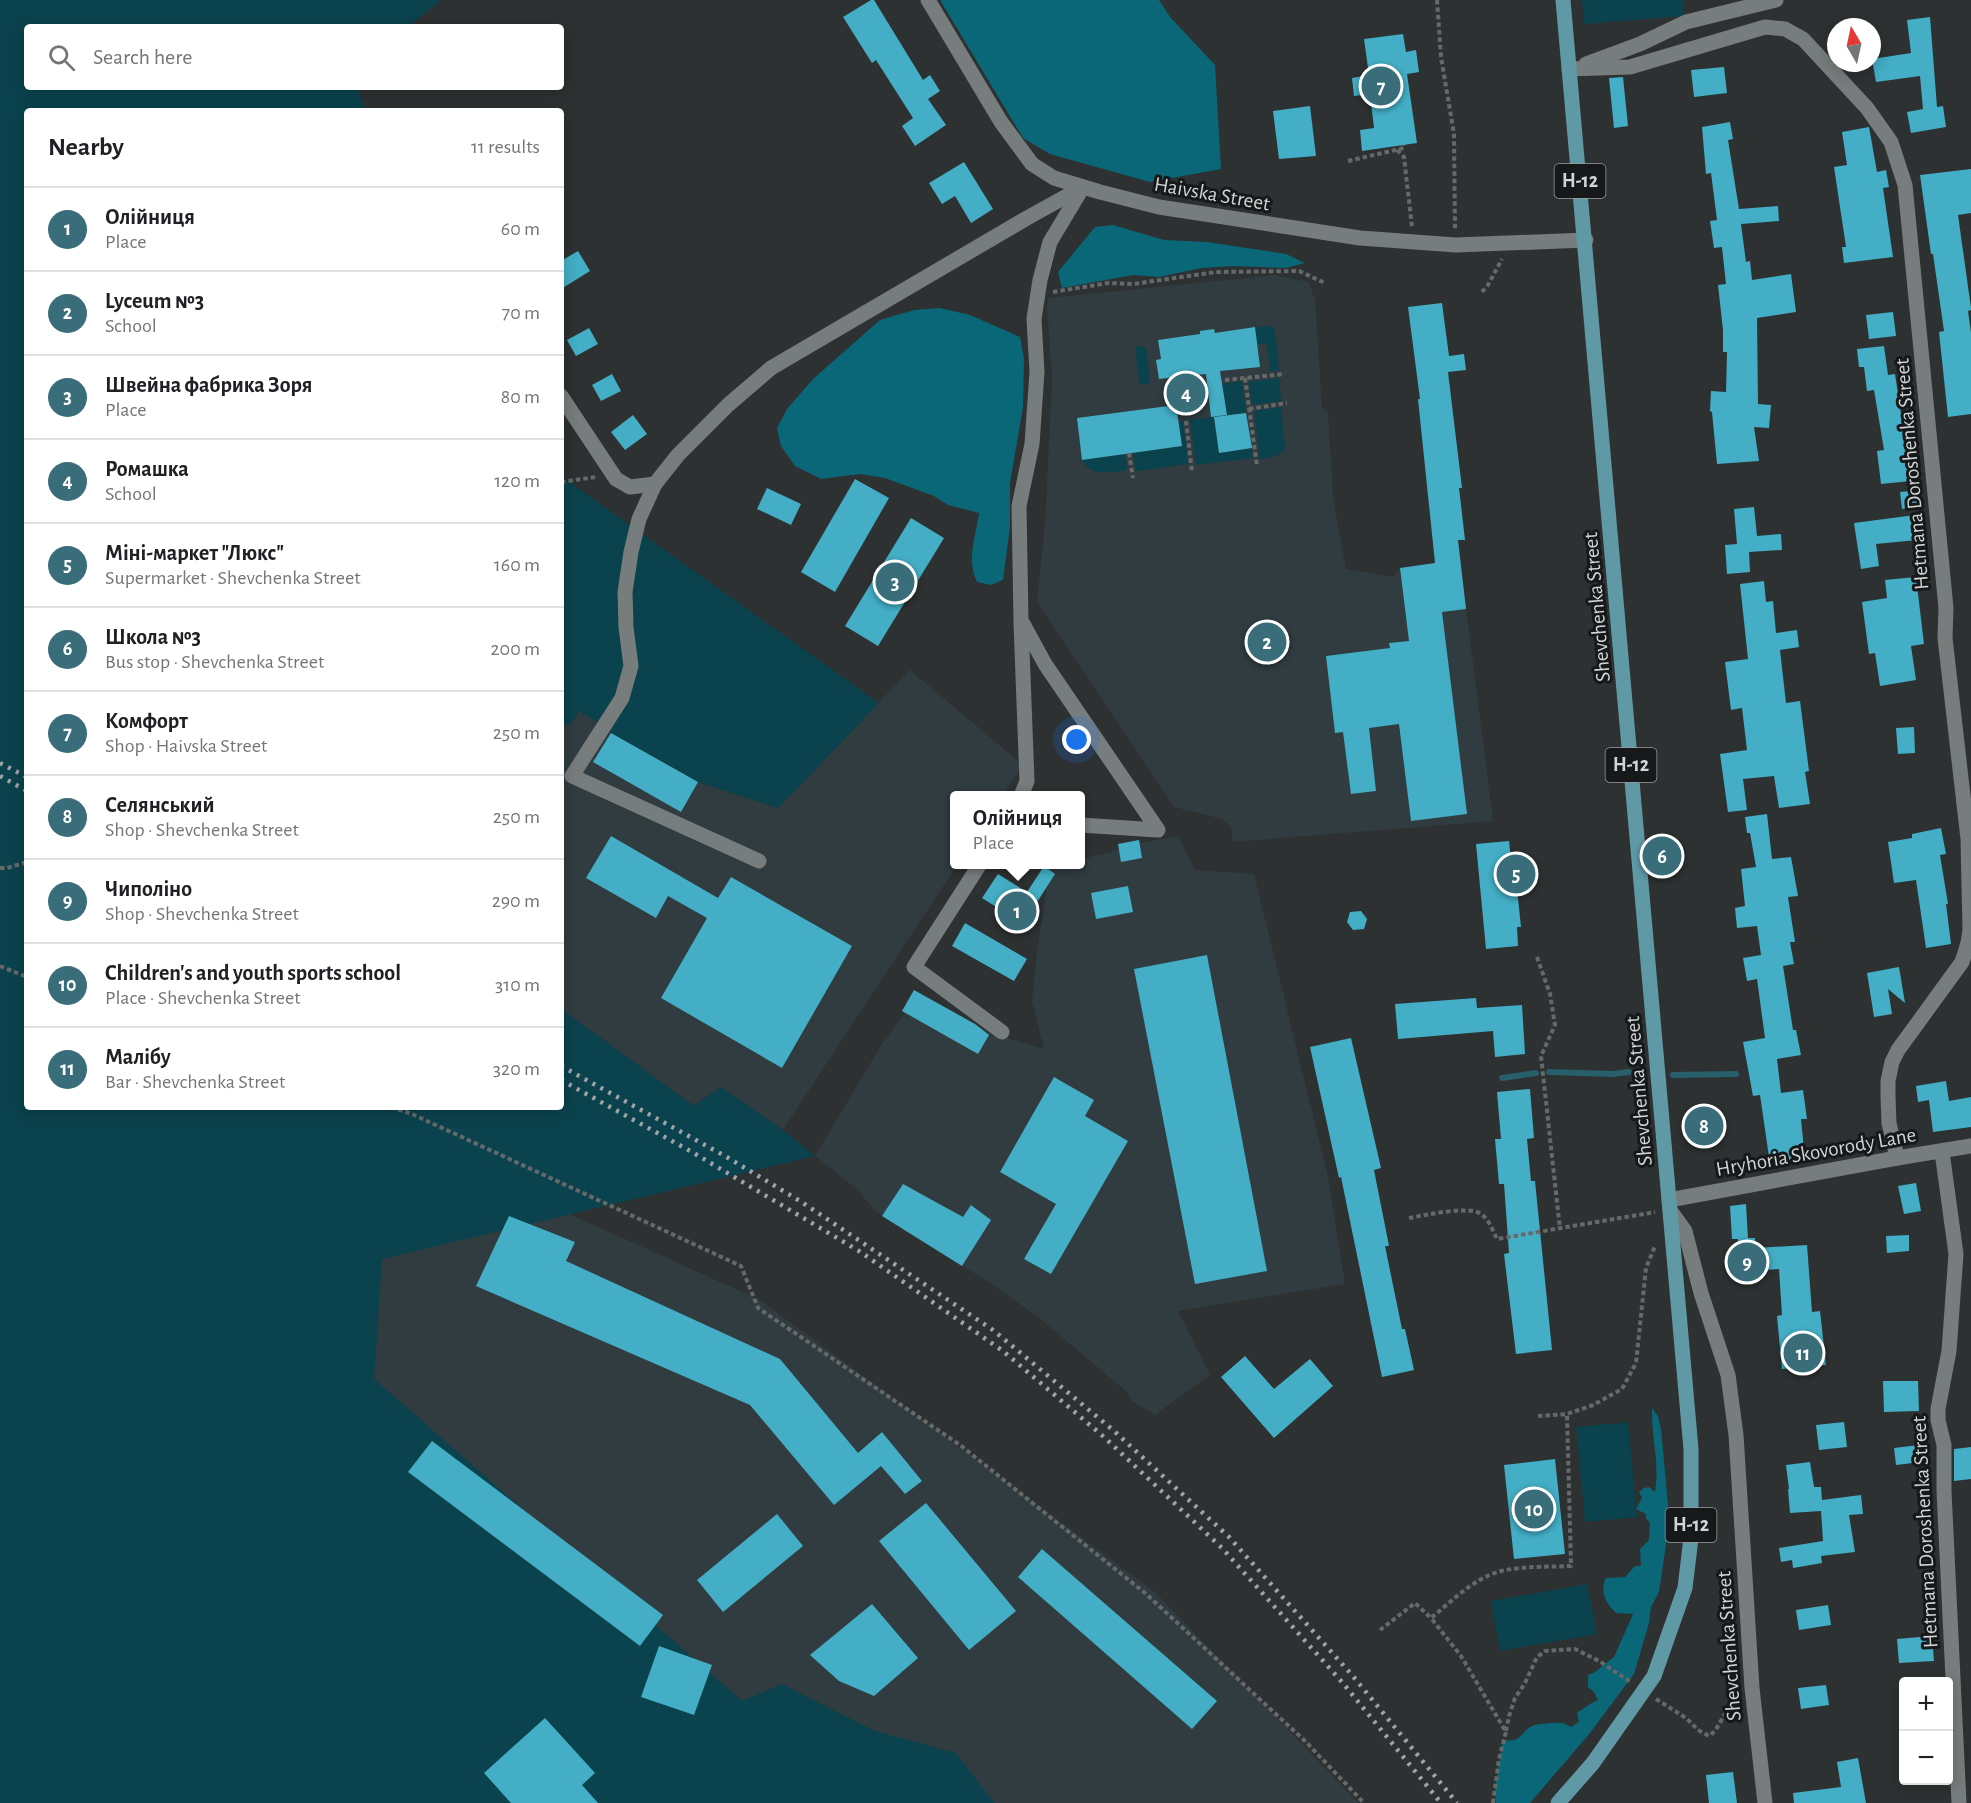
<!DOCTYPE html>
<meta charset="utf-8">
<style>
body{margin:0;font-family:"Alegreya Sans",sans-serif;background:#f6f6f6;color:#202124}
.controls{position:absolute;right:18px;bottom:18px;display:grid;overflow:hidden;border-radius:6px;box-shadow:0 3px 15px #0003}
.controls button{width:54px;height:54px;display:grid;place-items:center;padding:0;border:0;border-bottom:2px solid #e0e0e0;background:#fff;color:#202124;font:30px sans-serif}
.compass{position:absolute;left:1827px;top:18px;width:54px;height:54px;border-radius:50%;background:#fff;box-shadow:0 3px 15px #0003;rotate:351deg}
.you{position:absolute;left:1077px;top:740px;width:21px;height:21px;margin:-15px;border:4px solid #fff;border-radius:50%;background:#1a73e8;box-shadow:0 0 0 9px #1a73e833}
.badge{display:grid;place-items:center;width:39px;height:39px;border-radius:50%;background:#396d79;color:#fff;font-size:20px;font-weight:700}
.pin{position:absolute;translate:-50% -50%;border:3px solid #fff;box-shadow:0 2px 6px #0006}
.popup{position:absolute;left:950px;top:791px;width:135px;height:78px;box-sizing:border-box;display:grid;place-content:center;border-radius:6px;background:#fff;filter:drop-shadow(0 2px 4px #0005);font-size:20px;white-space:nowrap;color:#757577}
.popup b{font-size:22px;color:#202124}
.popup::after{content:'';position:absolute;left:50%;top:100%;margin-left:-12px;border:12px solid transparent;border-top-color:#fff}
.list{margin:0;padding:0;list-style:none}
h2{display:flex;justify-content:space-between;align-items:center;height:78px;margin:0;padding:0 24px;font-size:26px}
h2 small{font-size:20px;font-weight:400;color:#757577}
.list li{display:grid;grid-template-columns:39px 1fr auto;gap:18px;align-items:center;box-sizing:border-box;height:84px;padding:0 24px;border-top:2px solid #e0e0e0}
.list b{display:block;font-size:22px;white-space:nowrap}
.list p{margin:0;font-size:20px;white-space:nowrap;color:#757577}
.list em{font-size:20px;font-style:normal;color:#757577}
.icon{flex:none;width:33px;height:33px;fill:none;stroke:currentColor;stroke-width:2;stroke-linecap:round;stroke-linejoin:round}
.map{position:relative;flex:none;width:1971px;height:1803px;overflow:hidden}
.search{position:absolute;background:#fff;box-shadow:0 3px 15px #0003;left:24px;top:24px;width:540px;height:66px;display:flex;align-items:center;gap:15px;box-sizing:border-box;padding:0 21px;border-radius:6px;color:#757577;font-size:22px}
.panel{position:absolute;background:#fff;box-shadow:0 3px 15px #0003;left:24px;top:108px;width:540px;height:1002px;border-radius:6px}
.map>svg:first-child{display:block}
.built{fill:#303c3f}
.green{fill:#0a424d}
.forest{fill:#096778}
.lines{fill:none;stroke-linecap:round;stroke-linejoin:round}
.stream{stroke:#275f6b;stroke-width:6}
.building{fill:#43aec5}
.path{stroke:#65696a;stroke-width:4;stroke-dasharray:4.5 3;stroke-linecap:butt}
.minor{stroke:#777c7d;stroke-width:15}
.secondary{stroke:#777c7d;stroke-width:15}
.primary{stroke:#5f99a6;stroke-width:15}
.rail{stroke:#a1a3a4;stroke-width:4.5;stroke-dasharray:3 6;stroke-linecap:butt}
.labels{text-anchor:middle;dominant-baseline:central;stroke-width:6;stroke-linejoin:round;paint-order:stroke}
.shield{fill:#161819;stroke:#9a9c9d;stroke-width:1.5}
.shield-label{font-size:20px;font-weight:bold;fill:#d2d4d5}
.street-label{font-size:21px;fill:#d2d4d5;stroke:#161819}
</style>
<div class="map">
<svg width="1971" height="1803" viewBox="0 0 1971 1803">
<rect width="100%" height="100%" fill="#2d3132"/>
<!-- built -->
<g class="built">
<polygon points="1275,275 1308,282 1315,299 1322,407 1328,413 1333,497 1346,569 1393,577 1400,568 1460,560 1493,821 1233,842 1231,827 1222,819 1174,807 1037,602 1045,525 1052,379 1047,305 1049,298"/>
<polygon points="910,670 1023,765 1003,795 954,796 954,864 957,865 783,1130 721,1087 694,1106 561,1009 561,727 563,724 569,726 579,711 598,722 597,725 698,782 778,808"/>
<polygon points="1178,836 1195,870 1254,874 1328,1177 1345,1284 1178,1311 1210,1375 1155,1415 1132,1401 1127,1392 1038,1317 993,1285 874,1210 858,1190 815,1156 880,1047 905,1013 902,1011 914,990 990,1033 1044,1049 1032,1001 1037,951 1050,865 1080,864 1080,859 1119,850 1118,844 1139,840 1140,843"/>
<polygon points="423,1148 760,1300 1155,1592 1359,1803 449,1803 309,1250"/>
</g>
<!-- green -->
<g class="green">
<polygon points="0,0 441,0 408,27 27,27 27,87 357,87 366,111 27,111 27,1107 561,1107 561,1009 694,1106 721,1087 783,1130 815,1156 382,1259 374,1379 742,1701 782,1684 875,1731 956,1753 994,1803 0,1803"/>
<polygon points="1582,0 1683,0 1684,16 1584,24"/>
<polygon points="1271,326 1275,329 1279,370 1270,371 1267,344 1257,344 1255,327"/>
<polygon points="1137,346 1146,347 1150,382 1147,384 1140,384 1139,381 1135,349"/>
<polygon points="1279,378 1281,401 1252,405 1248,382"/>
<polygon points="1242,381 1246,413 1227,415 1222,384"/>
<path d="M1281,407L1285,448C1279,457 1271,457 1260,459L1254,411Z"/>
<polygon points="1214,417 1219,453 1252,448 1253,458 1196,465 1190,420"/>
<polygon points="1183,421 1188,464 1137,471 1135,468 1133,453 1181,446 1179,422"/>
<path d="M1125,454L1127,470C1111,472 1092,478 1082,460Z"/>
<polygon points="561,476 879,703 778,808 698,782 597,725 598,722 579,711 569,726 563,724 561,727"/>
<polygon points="1628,1422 1637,1517 1585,1522 1576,1427"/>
<polygon points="1587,1584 1597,1634 1500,1651 1491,1601"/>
</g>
<!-- forest -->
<g class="forest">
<polygon points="940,0 1159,0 1170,17 1215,65 1221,169 1150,182 1050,154 1023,138"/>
<polygon points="1113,225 1164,240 1207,242 1286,254 1305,263 1286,268 1233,266 1202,268 1159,277 1133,275 1062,288 1058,272 1095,227"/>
<path d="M940,308L970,315L1020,337L1024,359L1023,407L1010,483V527L1003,580L991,585L977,582C966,560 976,536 979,513L948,505L934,496L885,478L860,474L821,479L795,466L781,446L777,428L787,409L813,379L880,320L914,310Z"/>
<path d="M1652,1408L1658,1416L1661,1429L1669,1515L1667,1538L1659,1592L1651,1607L1649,1623L1634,1674L1590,1733L1530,1803H1496L1495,1789L1503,1740C1523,1743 1520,1732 1532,1726C1536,1724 1558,1722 1562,1723C1564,1723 1569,1726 1571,1727L1579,1722L1577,1713L1590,1704L1598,1700L1594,1692L1588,1687V1675L1595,1672L1614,1657L1633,1614L1616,1613C1606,1604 1599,1591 1606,1578L1625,1577L1635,1566H1641L1640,1549L1649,1540L1650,1523L1646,1518V1514L1636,1509L1642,1498L1639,1492L1644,1488L1649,1487L1655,1492C1660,1464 1651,1436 1652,1408Z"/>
</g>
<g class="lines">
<!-- stream -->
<g class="stream">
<polyline points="1549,1072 1613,1074 1629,1072"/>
<polyline points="1673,1075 1736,1074"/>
<polyline points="1502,1078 1536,1073"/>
</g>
</g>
<!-- building -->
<g class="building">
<polygon points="871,0 874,0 923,80 930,75 940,91 928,99 946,125 915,146 902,126 913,118 876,60 872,63 843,17"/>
<polygon points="1930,17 1937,107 1943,106 1946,127 1911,133 1907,112 1923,109 1920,76 1876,82 1872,59 1911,53 1907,20"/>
<polygon points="1403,34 1406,52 1416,50 1419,72 1407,74 1417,143 1362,151 1360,130 1374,128 1370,94 1354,96 1352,78 1369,75 1364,39"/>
<polygon points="1724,67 1727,93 1694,97 1691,70"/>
<polygon points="1623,77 1628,126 1614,128 1609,78"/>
<polygon points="1310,106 1316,156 1279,159 1273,111"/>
<polygon points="1730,122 1733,139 1728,140 1739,209 1778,206 1779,221 1741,224 1746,262 1750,261 1752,280 1791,274 1796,312 1757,318 1758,404 1771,405 1769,428 1754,427 1759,461 1717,464 1712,412 1710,411 1711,391 1726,392 1727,352 1723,352 1723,330 1718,285 1726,284 1722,247 1714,248 1710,221 1717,220 1711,173 1706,174 1702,127"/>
<polygon points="1869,127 1877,172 1886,170 1889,187 1883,188 1893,257 1844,263 1842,247 1846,247 1834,167 1847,165 1842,132"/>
<polygon points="964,162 993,209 971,223 955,196 942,204 929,183"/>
<polygon points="1971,169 1971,213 1958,215 1971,308 1971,310 1968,311 1971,333 1971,414 1948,417 1939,332 1944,331 1933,254 1931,254 1920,175"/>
<polygon points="578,251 590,271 561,289 561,261"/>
<polygon points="1442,303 1449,356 1464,354 1466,370 1448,372 1462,488 1459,488 1465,540 1458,540 1466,609 1442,612 1467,814 1411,821 1399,724 1369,728 1376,791 1351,794 1343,732 1335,733 1326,656 1390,648 1389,643 1409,641 1400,568 1435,563 1418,399 1420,399 1408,307"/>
<polygon points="1893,312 1896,336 1869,339 1866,315"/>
<polygon points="1255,327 1260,367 1220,371 1227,415 1211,417 1206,374 1159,379 1156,360 1161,359 1158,340 1200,334 1200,331 1214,329 1215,333"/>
<polygon points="589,328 598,344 576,356 567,340"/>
<polygon points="1884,346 1888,375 1895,374 1911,481 1881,484 1877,451 1884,450 1874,390 1867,391 1864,367 1859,367 1857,349"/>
<polygon points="612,374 621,391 601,401 592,385"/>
<polygon points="1176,405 1182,446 1082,460 1077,418"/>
<polygon points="1246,413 1252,448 1219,453 1214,417"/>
<polygon points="633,415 647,434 625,450 611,432"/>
<polygon points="855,479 889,498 835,592 801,572"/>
<polygon points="767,488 801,504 791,525 757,509"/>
<polygon points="1919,490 1921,506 1902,509 1900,492"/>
<polygon points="1754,507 1757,536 1781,534 1782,550 1749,552 1750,572 1727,574 1725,545 1737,544 1734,509"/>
<polygon points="1915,515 1917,540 1876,544 1879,566 1861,569 1854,523"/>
<polygon points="911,518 944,538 878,646 845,626"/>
<polygon points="1916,577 1924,644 1911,646 1916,680 1880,686 1875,653 1869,654 1862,602 1887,598 1885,580"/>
<polygon points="1764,581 1766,602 1773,601 1776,633 1797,630 1799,647 1780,650 1786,703 1800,701 1809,771 1805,772 1810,804 1779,808 1774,776 1743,779 1747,810 1728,812 1720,754 1747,750 1742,708 1731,710 1725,662 1748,659 1740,584"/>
<polygon points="1914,727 1915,753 1898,754 1896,728"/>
<polygon points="611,733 698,782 681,812 593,762"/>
<polygon points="1767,814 1772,859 1791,857 1798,896 1788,897 1795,942 1790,942 1794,964 1783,966 1793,1030 1796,1030 1801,1055 1777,1059 1781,1093 1803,1090 1807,1119 1801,1119 1805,1160 1770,1164 1760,1095 1753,1096 1743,1042 1765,1038 1757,979 1747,981 1743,958 1761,955 1757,926 1737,928 1735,908 1745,906 1741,869 1756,867 1750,833 1747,833 1745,817"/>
<polygon points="1941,828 1946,854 1940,855 1948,904 1946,904 1951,944 1926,948 1916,880 1894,883 1888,842 1912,838 1912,834"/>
<polygon points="611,836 718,898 731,877 852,946 782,1068 661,998 707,918 668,896 656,918 586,878"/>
<polygon points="1139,840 1142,858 1121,862 1118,844"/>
<polygon points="1509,841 1511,860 1514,860 1521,927 1517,927 1518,946 1486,949 1476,844"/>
<polygon points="1044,866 1055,874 1023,924 982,898 998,874 1027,892"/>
<polygon points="1128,886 1133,912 1096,919 1091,893"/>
<polygon points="1361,911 1367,919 1364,929 1353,930 1347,922 1350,912"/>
<polygon points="965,923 1027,959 1014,981 952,946"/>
<polygon points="1207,955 1267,1271 1195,1284 1134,969"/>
<polygon points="1899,967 1905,1003 1888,989 1892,1014 1874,1017 1867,973"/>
<polygon points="914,990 975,1024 989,1035 978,1054 902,1011"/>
<polygon points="1476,998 1477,1008 1522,1005 1525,1054 1495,1057 1493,1031 1398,1039 1395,1004"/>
<polygon points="1351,1038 1381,1168 1374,1170 1389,1246 1385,1246 1402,1329 1405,1329 1414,1370 1382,1377 1341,1177 1339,1178 1310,1047"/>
<polygon points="1054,1077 1094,1100 1085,1116 1128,1141 1051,1274 1024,1259 1056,1204 1000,1172"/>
<polygon points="1946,1081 1949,1101 1971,1097 1971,1127 1933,1132 1929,1100 1918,1102 1916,1086"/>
<polygon points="1530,1089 1534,1138 1527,1139 1531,1181 1535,1181 1552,1350 1516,1354 1504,1254 1509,1253 1504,1184 1499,1184 1495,1139 1501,1139 1497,1092"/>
<polygon points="1711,1117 1713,1134 1696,1136 1694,1119"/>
<polygon points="1916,1183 1921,1211 1904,1214 1898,1186"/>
<polygon points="903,1184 963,1217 971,1205 991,1220 962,1266 882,1216"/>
<polygon points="1746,1204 1748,1238 1755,1238 1755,1248 1807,1245 1812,1312 1820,1311 1826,1365 1782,1369 1777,1316 1782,1315 1779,1269 1740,1272 1738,1239 1732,1239 1730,1206"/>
<polygon points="509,1216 575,1242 566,1261 780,1359 858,1453 882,1432 922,1481 905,1494 881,1466 834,1505 750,1405 476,1286"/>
<polygon points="1909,1235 1909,1251 1887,1253 1886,1236"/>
<polygon points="1245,1356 1274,1389 1310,1359 1333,1386 1274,1438 1221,1377"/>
<polygon points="1883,1381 1918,1381 1919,1411 1884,1412"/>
<polygon points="1844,1422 1847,1447 1819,1450 1816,1425"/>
<polygon points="432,1441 663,1615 640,1646 408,1472"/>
<polygon points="1919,1445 1921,1462 1896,1465 1894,1448"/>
<polygon points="1971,1447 1971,1479 1954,1481 1954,1449"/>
<polygon points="1555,1459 1565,1554 1514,1559 1504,1465"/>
<polygon points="1810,1462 1814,1487 1821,1487 1822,1500 1861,1495 1863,1514 1849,1515 1855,1552 1821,1556 1822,1563 1793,1568 1792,1560 1781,1562 1779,1548 1823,1541 1821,1511 1790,1513 1788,1489 1789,1489 1786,1465"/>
<polygon points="926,1503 1016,1611 969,1650 879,1541"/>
<polygon points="777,1514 803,1546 723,1612 697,1580"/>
<polygon points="1042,1549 1217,1701 1192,1729 1018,1577"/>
<polygon points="872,1604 918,1658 874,1696 839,1681 810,1655"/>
<polygon points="1828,1605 1831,1625 1799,1630 1796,1610"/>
<polygon points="1932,1636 1934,1661 1899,1663 1897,1639"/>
<polygon points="659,1646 712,1665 694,1715 641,1697"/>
<polygon points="1826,1685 1829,1705 1801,1709 1798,1688"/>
<polygon points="545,1718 595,1773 582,1785 598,1803 511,1803 484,1773"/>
<polygon points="1858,1758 1866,1803 1794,1803 1793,1793 1841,1787 1837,1762"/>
<polygon points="1733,1772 1737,1803 1709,1803 1706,1775"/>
</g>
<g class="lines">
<!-- path -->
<g class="path">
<polyline points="1437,0 1441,57 1454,134 1455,229"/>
<polyline points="1397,150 1404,157 1412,227"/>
<polyline points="1348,161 1404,148 1404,145"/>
<polyline points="1053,292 1108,283 1133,284 1216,272 1299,271 1325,283"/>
<polyline points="1482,292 1488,285 1502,259"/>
<polyline points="1245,378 1257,466"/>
<polyline points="1225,380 1285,374"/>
<polyline points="1249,409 1287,403"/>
<polyline points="1186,421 1192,472"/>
<polyline points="1129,453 1133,478"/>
<polyline points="561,482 596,477"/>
<polyline points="0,868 7,868 27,862"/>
<polyline points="1537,957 1550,994 1555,1025 1541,1056 1560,1229"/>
<polyline points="0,966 27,977"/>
<polyline points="391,1107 412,1114 741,1266 758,1308 960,1445 1145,1593 1305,1741 1364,1803"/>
<path d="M1409,1218C1426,1215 1461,1207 1477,1212C1488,1216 1492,1229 1497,1239L1655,1212"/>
<polyline points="1538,1416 1567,1414 1593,1405 1622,1389 1636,1363 1646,1268 1655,1246"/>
<polyline points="1380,1630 1415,1603 1431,1618"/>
<polyline points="1656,1699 1686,1718 1698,1730 1709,1736 1715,1731 1736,1695"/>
<polyline points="1506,1731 1509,1716 1515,1698 1525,1683 1537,1657 1545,1651 1575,1649 1599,1661 1632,1683"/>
<path d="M1493,1803L1499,1759L1506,1732L1461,1656L1431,1618C1452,1601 1474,1578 1501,1571C1523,1566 1549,1567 1571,1566L1567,1414"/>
</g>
<!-- minor -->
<g class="minor">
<polyline points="928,0 1001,122 1032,164 1054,178 1100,192 1159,207 1360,238 1456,245 1586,240"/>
<polyline points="1586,64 1640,44 1686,22 1776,0"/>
<polyline points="1569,69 1630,67 1765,27 1785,29 1803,39 1867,108 1891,142 1905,185 1946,608 1945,638 1968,839 1970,930 1968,943 1962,962 1898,1050 1892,1062 1888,1081 1888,1096 1889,1123 1897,1158"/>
<polyline points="561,396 616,479 630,487 655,484"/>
<polyline points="1021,623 1027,781 1021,796"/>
<polyline points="1080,825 1158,830 1045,664 1021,620 1019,506 1032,444 1037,372 1034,319 1040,280 1050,242 1083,187"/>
<polyline points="759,861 572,776 622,698 631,666 626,627 625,592 631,552 639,519 655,484 678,455 728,405 771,368 1027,218 1083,187"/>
<polyline points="980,864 914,967 1002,1032"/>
<polyline points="1942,1152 1956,1254 1949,1351 1938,1409 1938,1420 1944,1445 1944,1491 1959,1803"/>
<polyline points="1669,1200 1897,1158 1971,1146"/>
</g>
<!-- secondary -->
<polyline class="secondary" points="1670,1210 1685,1231 1701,1293 1728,1375 1736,1435 1752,1688 1765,1803"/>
<!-- primary -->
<polyline class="primary" points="1558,1803 1593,1763 1654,1676 1685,1588 1691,1538 1691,1449 1563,0"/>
<!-- rail -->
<g class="rail">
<polyline points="0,763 27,777"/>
<polyline points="0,776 27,791"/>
<polyline points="561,1066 725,1156 800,1201 993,1330 1113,1430 1229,1537 1352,1675 1457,1803"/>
<polyline points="561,1080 692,1152 859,1251 1003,1351 1104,1437 1222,1548 1342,1682 1441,1803"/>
</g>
</g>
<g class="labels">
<!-- shield labels -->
<g class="shield">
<rect x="1554.5" y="164" width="51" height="34" rx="4.5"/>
<rect x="1605.5" y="748" width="51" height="34" rx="4.5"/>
<rect x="1665.5" y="1508" width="51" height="34" rx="4.5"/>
</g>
<g class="shield-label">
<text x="1580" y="181">Н-12</text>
<text x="1631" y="765">Н-12</text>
<text x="1691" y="1525">Н-12</text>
</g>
<!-- street labels -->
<g class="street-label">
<text transform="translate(1212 194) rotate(10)">Haivska Street</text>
<text transform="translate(1912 474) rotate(-95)">Hetmana Doroshenka Street</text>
<text transform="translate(1597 607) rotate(-95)">Shevchenka Street</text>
<text transform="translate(1639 1091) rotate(-95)">Shevchenka Street</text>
<text transform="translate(1816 1152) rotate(-10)">Hryhoria Skovorody Lane</text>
<text transform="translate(1925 1532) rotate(-93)">Hetmana Doroshenka Street</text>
<text transform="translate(1729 1646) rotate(-94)">Shevchenka Street</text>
</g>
</g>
</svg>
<div class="controls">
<button>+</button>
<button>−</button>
</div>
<svg class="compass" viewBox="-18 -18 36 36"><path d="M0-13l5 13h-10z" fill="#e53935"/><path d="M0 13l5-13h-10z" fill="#757577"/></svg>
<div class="you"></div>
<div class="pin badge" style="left:1017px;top:911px">1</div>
<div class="popup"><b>Олійниця</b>Place</div>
<div class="pin badge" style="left:1267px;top:642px">2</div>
<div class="pin badge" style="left:895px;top:582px">3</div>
<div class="pin badge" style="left:1186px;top:393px">4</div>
<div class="pin badge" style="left:1516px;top:874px">5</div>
<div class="pin badge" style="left:1662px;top:856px">6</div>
<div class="pin badge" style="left:1381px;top:86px">7</div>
<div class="pin badge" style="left:1704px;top:1126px">8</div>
<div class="pin badge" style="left:1747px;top:1262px">9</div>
<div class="pin badge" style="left:1534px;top:1509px">10</div>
<div class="pin badge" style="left:1803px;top:1353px">11</div>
<div class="search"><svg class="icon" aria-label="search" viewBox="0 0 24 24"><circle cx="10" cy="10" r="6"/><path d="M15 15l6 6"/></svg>Search here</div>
<section class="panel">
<h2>Nearby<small>11 results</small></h2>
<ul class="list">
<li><span class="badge">1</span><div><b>Олійниця</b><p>Place</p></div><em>60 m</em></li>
<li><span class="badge">2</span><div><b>Lyceum №3</b><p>School</p></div><em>70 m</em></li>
<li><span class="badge">3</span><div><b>Швейна фабрика Зоря</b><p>Place</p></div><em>80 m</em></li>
<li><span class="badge">4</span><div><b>Ромашка</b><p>School</p></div><em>120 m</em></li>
<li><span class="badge">5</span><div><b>Міні-маркет &quot;Люкс&quot;</b><p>Supermarket · Shevchenka Street</p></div><em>160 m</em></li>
<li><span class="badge">6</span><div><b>Школа №3</b><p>Bus stop · Shevchenka Street</p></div><em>200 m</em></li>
<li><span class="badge">7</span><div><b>Комфорт</b><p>Shop · Haivska Street</p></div><em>250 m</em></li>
<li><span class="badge">8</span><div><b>Селянський</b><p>Shop · Shevchenka Street</p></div><em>250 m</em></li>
<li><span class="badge">9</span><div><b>Чиполіно</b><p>Shop · Shevchenka Street</p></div><em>290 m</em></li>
<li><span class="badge">10</span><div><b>Children's and youth sports school</b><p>Place · Shevchenka Street</p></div><em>310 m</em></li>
<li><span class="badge">11</span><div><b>Малібу</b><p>Bar · Shevchenka Street</p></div><em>320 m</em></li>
</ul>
</section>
</div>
